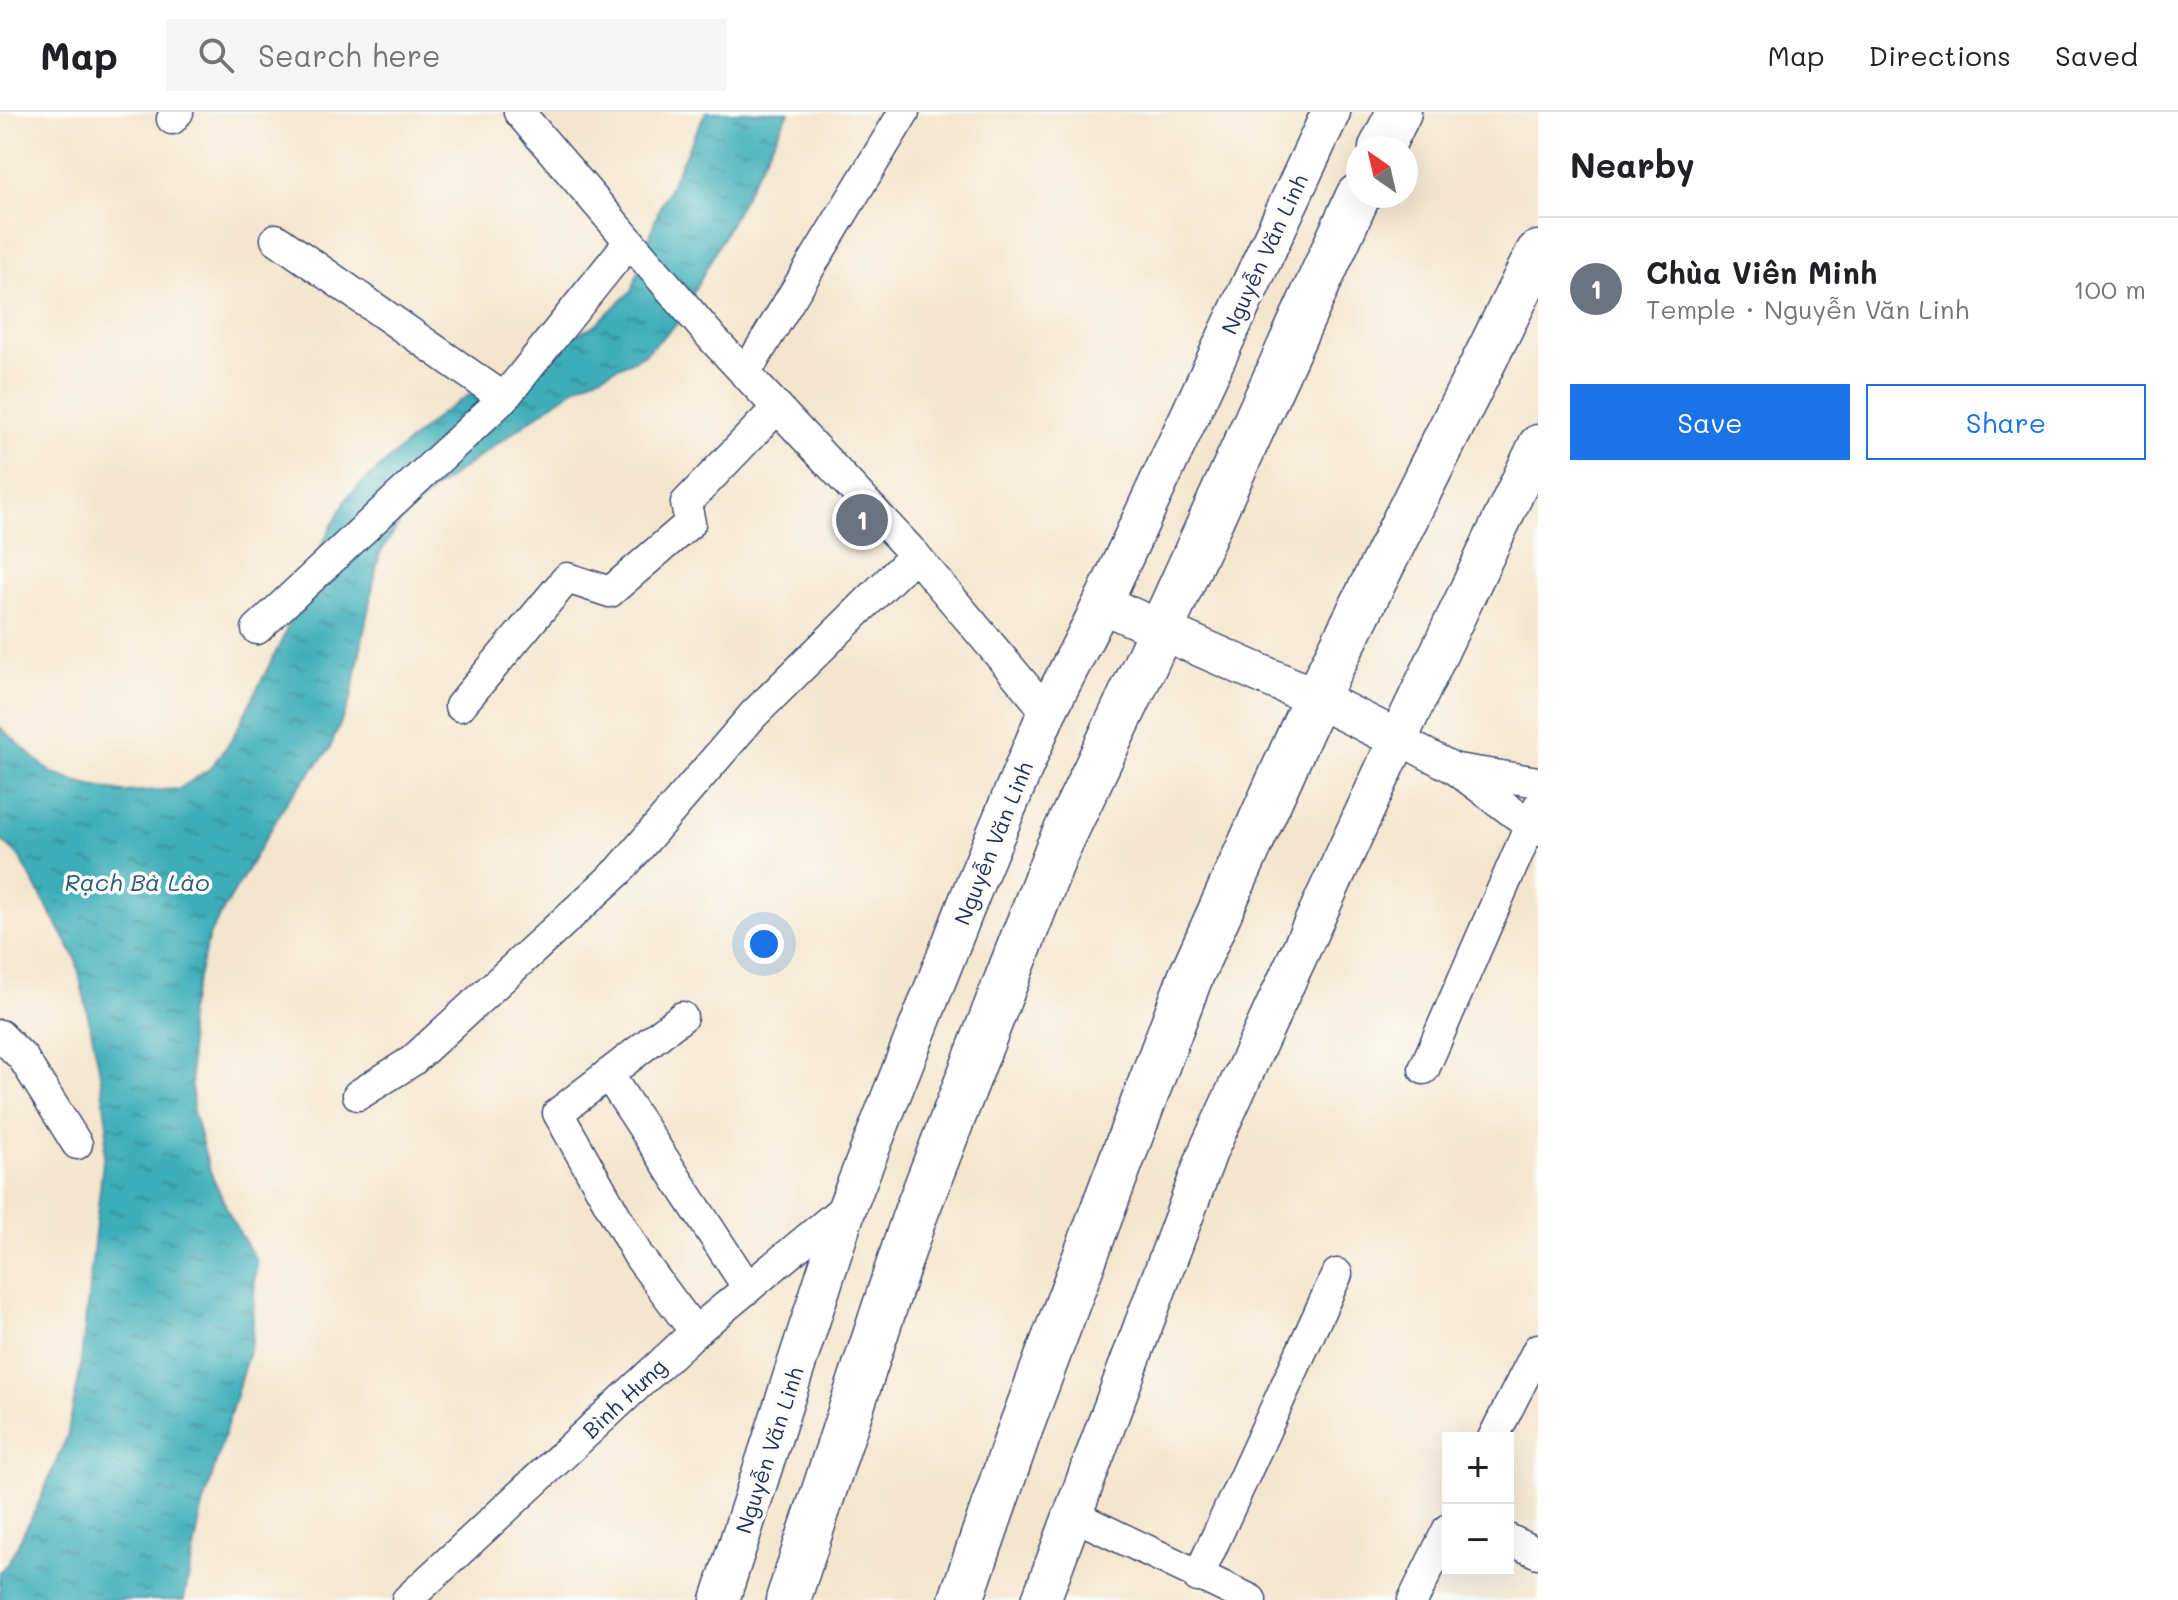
<!DOCTYPE html>
<meta charset="utf-8">
<style>
body{margin:0;font-family:Mali,sans-serif;background:#f6f6f6;color:#202124}
.controls{position:absolute;right:24px;bottom:24px;display:grid;overflow:hidden;border-radius:0px;box-shadow:0 8px 32px #0002}
.controls button{width:72px;height:72px;display:grid;place-items:center;padding:0;border:0;border-bottom:2px solid #e0e0e0;background:#fff;color:#202124;font:40px sans-serif}
.compass{position:absolute;left:1346px;top:24px;width:72px;height:72px;border-radius:50%;background:#fff;box-shadow:0 8px 32px #0002;rotate:326deg}
.you{position:absolute;left:764px;top:832px;width:28px;height:28px;margin:-20px;border:6px solid #fff;border-radius:50%;background:#1a73e8;box-shadow:0 0 0 12px #1a73e833}
.badge{display:grid;place-items:center;width:52px;height:52px;border-radius:50%;background:#1a73e8;color:#fff;font-size:26px;font-weight:700}
.pin{position:absolute;translate:-50% -50%;border:4px solid #fff;box-shadow:0 2px 8px #0006}
.list{margin:0;padding:0;list-style:none}
h2{display:flex;justify-content:space-between;align-items:center;height:104px;margin:0;padding:0 32px;font-size:34px}
h2 small{font-size:26px;font-weight:400;color:#757577}
.list li{display:grid;grid-template-columns:52px 1fr auto;gap:24px;align-items:center;box-sizing:border-box;height:144px;padding:0 32px;border-top:2px solid #e0e0e0}
.list b{display:block;font-size:30px;white-space:nowrap}
.list p{margin:0;font-size:26px;white-space:nowrap;color:#757577}
.list em{font-size:26px;font-style:normal;color:#757577}
.actions{display:flex;gap:16px;padding:24px 32px}
.actions a{flex:1;padding:18px 0;border:2px solid #1a73e8;border-radius:0px;text-align:center;font-size:28px;color:#1a73e8}
.actions .main{background:#1a73e8;color:#fff}
.icon{flex:none;width:44px;height:44px;fill:none;stroke:currentColor;stroke-width:2;stroke-linecap:round;stroke-linejoin:round}
.map{position:relative;flex:none;width:1538px;height:1488px;overflow:hidden}
header{display:flex;align-items:center;gap:48px;box-sizing:border-box;height:112px;padding:0 40px;background:#fff;border-bottom:2px solid #e0e0e0}
header strong{font-size:38px}
nav{display:flex;gap:44px;margin-inline-start:auto;font-size:28px}
.search{width:560px;height:72px;background:#f6f6f6;display:flex;align-items:center;gap:20px;box-sizing:border-box;padding:0 28px;border-radius:0px;color:#757577;font-size:30px}
main{display:flex}
aside{flex:1;background:#fff}
.map>svg:first-child{display:block}
.water{fill:url(#water-ripples);stroke:#2c6e8c;stroke-width:2}
.lines{fill:none;stroke-linecap:round;stroke-linejoin:round}
.minor-casing{stroke:#3c4a6f;stroke-width:33}
.major-casing{stroke:#3c4a6f;stroke-width:41}
.highway-casing{stroke:#3c4a6f;stroke-width:47}
.minor{stroke:#fff;stroke-width:30}
.major{stroke:#fff;stroke-width:38}
.highway{stroke:#fff;stroke-width:44}
.labels{text-anchor:middle;dominant-baseline:central;stroke-width:7;stroke-linejoin:round;paint-order:stroke}
.street-label{font-size:22px;fill:#1b2f5e;stroke:#fdfcf7}
.water-label{font-size:24px;font-style:italic;fill:#275b7e;stroke:#fdfcf7}
</style>
<header>
<strong>Map</strong>
<div class="search"><svg class="icon" aria-label="search" viewBox="0 0 24 24"><circle cx="10" cy="10" r="6"/><path d="M15 15l6 6"/></svg>Search here</div>
<nav><a>Map</a><a>Directions</a><a>Saved</a></nav>
</header>
<main>
<div class="map">
<svg width="1538" height="1488" viewBox="0 0 1538 1488">
<defs>
<pattern id="water-ripples" width="26" height="14" patternUnits="userSpaceOnUse" patternTransform="scale(2)"><rect width="26" height="14" fill="#3eaeb9"/><path d="M2 4q2-2 4 0t4 0M15 11q2-2 4 0t4 0" fill="none" stroke="#338e9a"/></pattern>
</defs>
<rect width="100%" height="100%" fill="#fdfcf7"/>
<filter id="ink" filterUnits="userSpaceOnUse"><feTurbulence type="fractalNoise" baseFrequency=".0125" numOctaves="2"/><feDisplacementMap in="SourceGraphic" scale="16" xChannelSelector="R" yChannelSelector="G"/><feConvolveMatrix kernelMatrix="1 2 1 2 8 2 1 2 1" color-interpolation-filters="sRGB"/></filter>
<filter id="wash" filterUnits="userSpaceOnUse"><feTurbulence type="fractalNoise" baseFrequency=".006" numOctaves="4" result="noise"/><feDisplacementMap in="SourceGraphic" scale="32" xChannelSelector="R" yChannelSelector="G"/><feGaussianBlur stdDeviation="1.8" result="paint"/><feColorMatrix in="noise" values="0 0 0 0 0 0 0 0 0 0 0 0 0 0 0 0 0 1.4 0 .05"/><feComposite in="paint" operator="in"/></filter>
<g filter="url(#wash)">
<rect width="100%" height="100%" fill="#f4e6ce"/>
<!-- water -->
<polygon class="water" points="706,0 789,0 677,212 644,243 578,274 437,375 401,409 379,443 351,586 329,638 288,688 210,821 188,902 193,999 210,1059 232,1108 256,1148 252,1228 201,1402 184,1488 0,1488 0,1459 8,1451 37,1395 67,1324 79,1266 107,1013 99,955 76,847 19,744 0,727 0,615 50,660 86,673 124,680 179,677 209,657 231,629 284,524 317,442 348,384 439,303 508,257 595,213 632,178 659,97"/>
</g>
<g filter="url(#ink)">
<g class="lines">
<!-- minor casing -->
<g class="minor-casing">
<g id="minor">
<polyline points="519,0 713,227 915,443 1047,600"/>
<polyline points="172,7 178,0"/>
<polyline points="276,127 504,286 629,130"/>
<polyline points="745,262 904,0"/>
<polyline points="257,517 504,286"/>
<polyline points="460,594 567,466 610,480 690,411 686,391 778,295"/>
<polyline points="1398,627 1455,657 1538,719"/>
<polyline points="1457,657 1538,670"/>
<polyline points="682,905 558,1001 639,1145 695,1220"/>
<polyline points="0,923 23,946 77,1032"/>
<polyline points="1424,957 1538,695"/>
<polyline points="608,962 748,1176"/>
<polyline points="358,983 412,949 619,759 754,602 915,443"/>
<polyline points="1493,1326 1538,1237"/>
<polyline points="1073,1403 1251,1488"/>
<polyline points="1508,1427 1538,1441"/>
<polyline points="1198,1465 1337,1162"/>
<polyline points="407,1488 695,1220 848,1093"/>
<polyline points="1413,1488 1448,1417"/>
</g>
</g>
<!-- major casing -->
<g class="major-casing">
<g id="major">
<polyline points="1102,492 1316,586 1398,627"/>
<polyline points="720,1488 848,1093 976,769 1047,600 1102,492 1331,0"/>
<polyline points="1041,1488 1209,1037 1398,627 1538,332"/>
</g>
</g>
<!-- highway casing -->
<g class="highway-casing">
<g id="highway">
<polyline points="1381,36 1399,0"/>
<polyline points="788,1488 914,1106 1057,738 1145,553 1358,84"/>
<polyline points="961,1488 1018,1323 1190,866 1316,586 1538,141"/>
</g>
</g>
<!-- minor -->
<use href="#minor" class="minor"/>
<!-- major -->
<use href="#major" class="major"/>
<!-- highway -->
<use href="#highway" class="highway"/>
</g>
</g>
<g class="labels">
<!-- street labels -->
<g class="street-label">
<text transform="translate(1264 142) rotate(-65)">Nguyễn Văn Linh</text>
<text transform="translate(993 731) rotate(-68)">Nguyễn Văn Linh</text>
<text transform="translate(624 1286) rotate(-43)">Bình Hưng</text>
<text transform="translate(769 1338) rotate(-72)">Nguyễn Văn Linh</text>
</g>
<!-- water labels -->
<g class="water-label">
<text x="137" y="769">Rạch Bà Lào</text>
</g>
</g>
</svg>
<div class="controls">
<button>+</button>
<button>−</button>
</div>
<svg class="compass" viewBox="-18 -18 36 36"><path d="M0-13l5 13h-10z" fill="#e53935"/><path d="M0 13l5-13h-10z" fill="#757577"/></svg>
<div class="you"></div>
<div class="pin badge" style="left:862px;top:408px;background:#6b7280">1</div>
</div>
<aside>
<h2>Nearby<small></small></h2>
<ul class="list">
<li><span class="badge" style="background:#6b7280">1</span><div><b>Chùa Viên Minh</b><p>Temple · Nguyễn Văn Linh</p></div><em>100 m</em></li>
</ul>
<div class="actions"><a class="main">Save</a><a>Share</a></div>
</aside>
</main>
